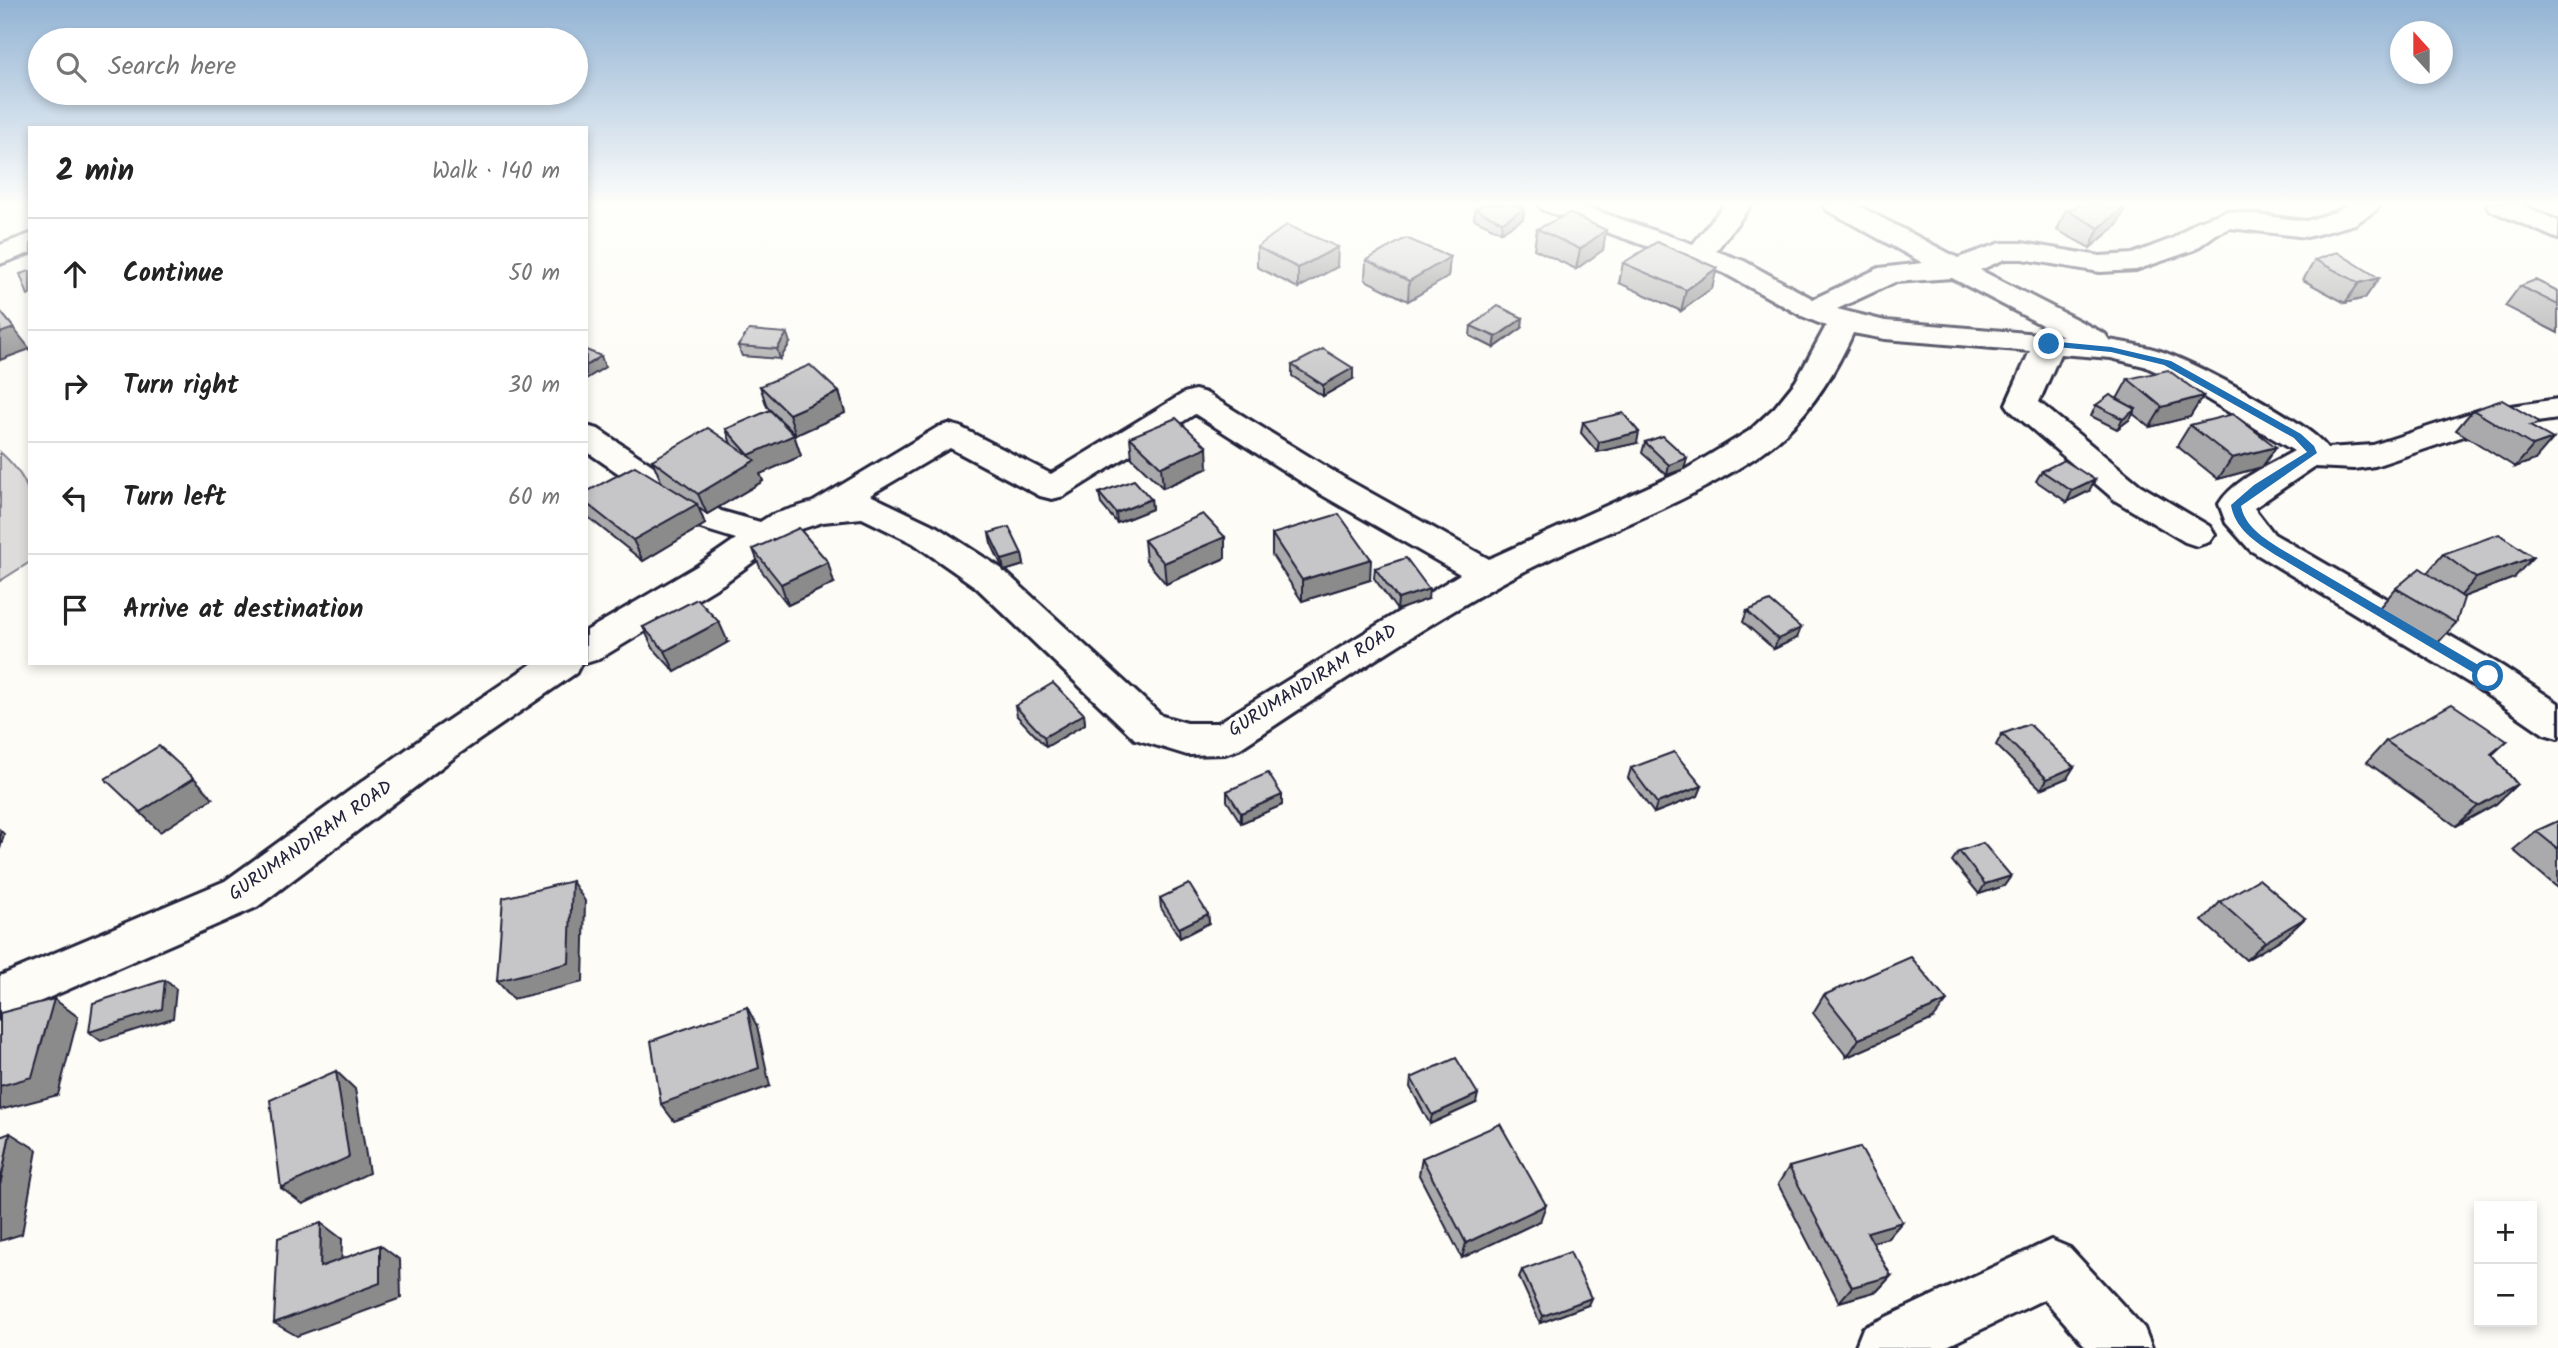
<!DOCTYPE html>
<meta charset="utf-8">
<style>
body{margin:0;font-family:Kalam,sans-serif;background:#f6f6f6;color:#222}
.controls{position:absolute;right:21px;bottom:21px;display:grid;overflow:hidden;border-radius:0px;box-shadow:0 4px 10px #0003}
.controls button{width:63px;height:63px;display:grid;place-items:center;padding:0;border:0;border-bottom:2px solid #e0e0e0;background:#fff;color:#222;font:35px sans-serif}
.compass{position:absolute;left:2390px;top:21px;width:63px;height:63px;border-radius:50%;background:#fff;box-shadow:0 4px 10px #0003;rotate:339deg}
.stop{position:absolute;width:21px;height:21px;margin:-16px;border:5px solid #1f6fb2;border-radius:50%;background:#fff}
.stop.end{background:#1f6fb2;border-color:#fff;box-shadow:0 2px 7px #0008}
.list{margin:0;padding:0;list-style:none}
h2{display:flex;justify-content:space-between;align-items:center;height:91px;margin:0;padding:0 28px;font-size:30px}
h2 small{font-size:23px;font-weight:400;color:#767676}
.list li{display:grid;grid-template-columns:46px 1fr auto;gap:21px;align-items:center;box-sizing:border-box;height:112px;padding:0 28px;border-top:2px solid #e0e0e0}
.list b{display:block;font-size:26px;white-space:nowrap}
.list em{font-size:23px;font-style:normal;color:#767676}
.icon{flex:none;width:38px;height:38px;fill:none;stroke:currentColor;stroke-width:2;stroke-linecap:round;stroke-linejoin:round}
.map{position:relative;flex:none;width:2558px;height:1348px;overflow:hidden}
.search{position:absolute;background:#fff;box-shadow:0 4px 10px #0003;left:28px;top:28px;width:560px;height:77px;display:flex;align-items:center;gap:18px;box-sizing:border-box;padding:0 24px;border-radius:38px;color:#767676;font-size:26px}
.panel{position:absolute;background:#fff;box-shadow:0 4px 10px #0003;left:28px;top:126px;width:560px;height:539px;border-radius:0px}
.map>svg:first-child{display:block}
.green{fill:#dddcdb;stroke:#807f8b;stroke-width:2}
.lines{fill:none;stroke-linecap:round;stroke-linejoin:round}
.minor-casing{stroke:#22223b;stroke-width:6}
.minor{fill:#fdfcf7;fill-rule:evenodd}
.wall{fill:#aaaaac;stroke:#22223b;stroke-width:2}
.shaded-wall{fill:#8b8b8c;stroke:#22223b;stroke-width:2}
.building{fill:#c6c6c8;stroke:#22223b;stroke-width:2}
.route{fill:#1f6fb2}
.labels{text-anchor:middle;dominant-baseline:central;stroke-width:7;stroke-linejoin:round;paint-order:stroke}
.street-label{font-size:19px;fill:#22223b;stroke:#fdfcf7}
</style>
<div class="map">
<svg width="2558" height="1348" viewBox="0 0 2558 1348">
<rect width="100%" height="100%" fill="#fdfcf7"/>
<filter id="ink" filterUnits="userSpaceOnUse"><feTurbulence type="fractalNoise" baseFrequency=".0143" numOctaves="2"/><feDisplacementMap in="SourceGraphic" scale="14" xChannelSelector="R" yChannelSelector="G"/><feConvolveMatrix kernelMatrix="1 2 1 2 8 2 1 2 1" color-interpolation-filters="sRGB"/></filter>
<g filter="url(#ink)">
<!-- green -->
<path class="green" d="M0,452C41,488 30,511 30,562L0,581Z"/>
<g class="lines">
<!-- minor casing -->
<g class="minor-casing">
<g id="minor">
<path d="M1539,204H1577L1693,244L1725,204H1752L1716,251L1744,261L1813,299L1879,268L1923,263L1827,210L1823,204H1855L1958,258L2001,243H2022L2100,256L2132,254L2174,238L2196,222L2227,211L2306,221L2335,212L2349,204H2380L2376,210L2355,224L2307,237L2230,228L2216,234L2194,250L2136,270L2100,272L2022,259H2005L1980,270L2105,334L2109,340C2128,343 2149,347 2166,353C2198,365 2311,423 2327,448L2373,445L2477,411L2558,399V419L2482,430L2375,466L2354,469L2314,467L2254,508L2274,534L2502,666L2558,703V738L2544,734L2474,686L2250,550L2226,523L2219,504C2234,479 2270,465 2294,451L2175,380L2144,366L2111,358L2060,354L2039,402L2140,485L2209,526L2215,534L2209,542L2197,546L2185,542L2116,501L2011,411L2006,404L2030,351L1885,339L1853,333C1837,369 1814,406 1785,434C1766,452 1743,466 1720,479C1649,519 1571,545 1500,584C1410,634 1325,693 1239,749L1225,754L1187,755L1135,739L976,587L913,543L862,518L823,522L795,531L723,584L599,659L586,663V631L697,566L736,539L697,527L586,451V426L598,429L721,511L760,522L771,515L813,502L938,427L949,424L960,427L1051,474L1184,393L1195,390L1206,393L1346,479L1489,559L1683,471L1749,431L1775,407L1796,381L1826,326L1802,316L1724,273L1543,210ZM1952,278L2063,336L1885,321L1837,309L1895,282ZM1195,414L1322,495L1460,574L1218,723H1187L1162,716L1002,569L937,527L870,495L950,448L1040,496L1052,499L1064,496Z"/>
<polygon points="2486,204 2520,204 2558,221 2558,239 2490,210"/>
<polygon points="30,234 30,253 0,264 0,245"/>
<polygon points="533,663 581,663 576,673 460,753 257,907 0,1019 0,976 225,881 432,731"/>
<polygon points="2051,1240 2070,1248 2144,1328 2152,1348 2087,1348 2044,1299 1943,1348 1855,1348 1863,1328"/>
</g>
</g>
<!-- minor -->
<use href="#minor" class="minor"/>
</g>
<!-- wall -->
<g class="wall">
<polygon points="2127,205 2117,225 2090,248 2057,230 2066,210"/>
<polygon points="1475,209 1524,209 1523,219 1501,232 1474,219"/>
<polygon points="1537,229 1606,230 1603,250 1576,269 1534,249"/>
<polygon points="1257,247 1337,267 1298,288 1257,267"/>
<polygon points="1450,257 1448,277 1408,301 1365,280 1366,260"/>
<polygon points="2315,260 2379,278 2365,298 2345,303 2303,280"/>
<polygon points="1623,263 1712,288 1681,311 1619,283"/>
<polygon points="2520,286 2558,291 2558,333 2505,306"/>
<polygon points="1471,326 1522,328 1494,348 1470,336"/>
<polygon points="790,343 780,359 742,356 738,346"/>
<polygon points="1292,365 1353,379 1323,396 1292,376"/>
<polygon points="2128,379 2203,396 2190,417 2150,427 2133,414 2130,419 2117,429 2091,416 2096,405 2117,399"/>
<polygon points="760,386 839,392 845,413 796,435 767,407"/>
<polygon points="2473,410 2535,429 2535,460 2515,467 2456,430"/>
<polygon points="1583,422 1637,443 1597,452 1581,433"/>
<polygon points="2190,425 2262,467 2218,479 2177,446"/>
<polygon points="726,429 794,435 801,456 760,474 763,481 707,514 699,508 705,524 643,561 588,517 586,513 586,492 661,481 652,460 731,444"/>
<polygon points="1130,437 1208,468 1163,488 1132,458"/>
<polygon points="1645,442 1687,458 1684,469 1667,475 1642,453"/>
<polygon points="2042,471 2089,491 2067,502 2036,481"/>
<polygon points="1099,493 1151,499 1152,509 1117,523 1101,504"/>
<polygon points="989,533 1022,554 1024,565 1004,571 991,543"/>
<polygon points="1272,534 1370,580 1302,601 1272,555"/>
<polygon points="1225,537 1225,558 1166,584 1146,560 1144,540"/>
<polygon points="753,549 834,583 788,605 761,570"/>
<polygon points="2443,554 2514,578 2463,597 2456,623 2437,644 2378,609 2396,588 2427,573"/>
<polygon points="1375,568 1428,599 1397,610 1374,578"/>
<polygon points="1747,611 1797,638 1774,649 1743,622"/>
<polygon points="643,627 728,642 675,672 653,648"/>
<polygon points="1015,706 1084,714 1085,724 1046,747 1017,716"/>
<polygon points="2002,734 2067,778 2041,789 1996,745"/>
<polygon points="2386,741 2507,741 2492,755 2517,784 2496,804 2456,826 2367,762"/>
<polygon points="1631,768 1702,786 1698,796 1654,813 1628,778"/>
<polygon points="1227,791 1282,795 1282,805 1241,823 1227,801"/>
<polygon points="2558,821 2558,888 2513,850 2536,831"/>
<polygon points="1959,851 2011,876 2004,886 1979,894 1952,861"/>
<polygon points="1160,898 1208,914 1209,923 1180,938 1161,908"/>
<polygon points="2220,902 2305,918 2285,937 2246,960 2202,921"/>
<polygon points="1824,995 1933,1019 1847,1057 1813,1013"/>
<polygon points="1411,1078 1476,1103 1430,1124 1410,1087"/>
<polygon points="1422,1158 1540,1221 1462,1258 1419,1175"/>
<polygon points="1789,1167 1888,1238 1872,1242 1891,1276 1877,1291 1839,1302 1778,1184"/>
<polygon points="1522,1270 1588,1305 1540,1323 1519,1277"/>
</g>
<!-- shaded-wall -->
<g class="shaded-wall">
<polygon points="2127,205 2117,225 2090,248 2099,228"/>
<polygon points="1524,209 1523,219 1501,232 1502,222"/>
<polygon points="1606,230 1603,250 1576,269 1580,249"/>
<polygon points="1338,247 1337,267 1298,288 1298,268"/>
<polygon points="1450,257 1448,277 1408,301 1409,281"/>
<polygon points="1717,268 1712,288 1681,311 1686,290"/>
<polygon points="2379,278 2365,298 2345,303 2359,283"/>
<polygon points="0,311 30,349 0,360"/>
<polygon points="1523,318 1522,328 1494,348 1496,337"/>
<polygon points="787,333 790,343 780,359 777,349"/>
<polygon points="601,356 605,367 586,379 586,366"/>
<polygon points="1353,368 1353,379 1323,396 1323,385"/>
<polygon points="839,392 845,413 796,435 789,414"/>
<polygon points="2203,396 2190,417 2150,427 2162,407"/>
<polygon points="2136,409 2130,419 2117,429 2123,419"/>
<polygon points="1639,432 1637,443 1597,452 1599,442"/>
<polygon points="794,435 801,456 760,474 763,481 707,514 698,494 752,462 749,455"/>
<polygon points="2553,439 2535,460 2515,467 2533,446"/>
<polygon points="1207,447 1208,468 1163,488 1161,467"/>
<polygon points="2276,447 2262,467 2218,479 2232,458"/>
<polygon points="1687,458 1684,469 1667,475 1669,465"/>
<polygon points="2095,480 2089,491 2067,502 2072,491"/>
<polygon points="1151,499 1152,509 1117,523 1116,513"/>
<polygon points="697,504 705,524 643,561 633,540"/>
<polygon points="1225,537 1225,558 1166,584 1164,563"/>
<polygon points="1022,554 1024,565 1004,571 1002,560"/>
<polygon points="2533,557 2514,578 2458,599 2476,578"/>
<polygon points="1371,559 1370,580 1302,601 1302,580"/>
<polygon points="828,562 834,583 788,605 781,584"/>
<polygon points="1429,589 1428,599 1397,610 1398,599"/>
<polygon points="719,622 728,642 675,672 665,651"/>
<polygon points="1801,628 1797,638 1774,649 1778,639"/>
<polygon points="1084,714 1085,724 1046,747 1044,737"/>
<polygon points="2074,767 2067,778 2041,789 2047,779"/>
<polygon points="194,778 213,798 160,832 140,812"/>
<polygon points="2517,784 2496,804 2456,826 2478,806"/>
<polygon points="1702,786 1698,796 1654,813 1657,803"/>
<polygon points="1282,795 1282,805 1241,823 1241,813"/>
<polygon points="0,830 4,834 0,849"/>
<polygon points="2011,876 2004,886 1979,894 1985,884"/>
<polygon points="572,881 585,901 583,982 513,999 497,981"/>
<polygon points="1208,914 1209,923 1180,938 1179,928"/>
<polygon points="2305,918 2285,937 2246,960 2265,942"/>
<polygon points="165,980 176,989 173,1018 101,1041 89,1032"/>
<polygon points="54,999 78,1017 58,1095 0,1110 0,1086"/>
<polygon points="1947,1001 1933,1019 1847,1057 1859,1039"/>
<polygon points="747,1007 757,1026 770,1086 674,1121 661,1104"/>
<polygon points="336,1071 355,1089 369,1173 303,1204 281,1188"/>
<polygon points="1478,1094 1476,1103 1430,1124 1432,1115"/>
<polygon points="10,1133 37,1150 22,1234 0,1241 0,1185"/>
<polygon points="1546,1205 1540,1221 1462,1258 1466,1243"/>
<polygon points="1902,1222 1888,1238 1854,1247 1867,1232"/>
<polygon points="321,1223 342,1239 341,1282 320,1267"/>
<polygon points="380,1245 400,1260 401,1298 297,1336 274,1323"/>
<polygon points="1891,1276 1877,1291 1839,1302 1852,1287"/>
<polygon points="1591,1298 1588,1305 1540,1323 1543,1316"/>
</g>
<!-- building -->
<g class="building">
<polygon points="1485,204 1512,204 1524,209 1502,222 1475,209"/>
<polygon points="2084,204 2124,204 2127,205 2099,228 2066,210"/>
<polygon points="1569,213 1606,230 1580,249 1537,229"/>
<polygon points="1287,225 1338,247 1298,268 1257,247"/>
<polygon points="1406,238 1450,257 1409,281 1366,260"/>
<polygon points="1657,242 1717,268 1686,290 1623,263"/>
<polygon points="2337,252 2379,278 2359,283 2315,260"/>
<polygon points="30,271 30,294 28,295 20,274"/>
<polygon points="2535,280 2558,291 2558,305 2520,286"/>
<polygon points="1498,306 1523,318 1496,337 1471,326"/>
<polygon points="0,311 14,328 0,333"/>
<polygon points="749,330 787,333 777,349 738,346"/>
<polygon points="1323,349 1353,368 1323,385 1292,365"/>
<polygon points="586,350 601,356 586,366"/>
<polygon points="810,365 839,392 789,414 760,386"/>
<polygon points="2168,370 2203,396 2162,407 2128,379"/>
<polygon points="2110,395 2136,409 2123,419 2096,405"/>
<polygon points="2502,400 2541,423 2530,426 2553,439 2533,446 2473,410"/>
<polygon points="770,410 794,435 749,455 726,429"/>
<polygon points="1623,413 1639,432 1599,442 1583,422"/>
<polygon points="2233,414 2276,447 2232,458 2190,425"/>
<polygon points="1176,418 1207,447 1161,467 1130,437"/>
<polygon points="708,428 755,460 698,494 652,460"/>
<polygon points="1663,436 1687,458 1669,465 1645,442"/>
<polygon points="2064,460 2095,480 2072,491 2042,471"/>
<polygon points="635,466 697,504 633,540 586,503 586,492"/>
<polygon points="1134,480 1151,499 1116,513 1099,493"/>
<polygon points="1203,514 1225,537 1164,563 1144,540"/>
<polygon points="1339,514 1371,559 1302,580 1272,534"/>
<polygon points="1009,527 1022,554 1002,560 989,533"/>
<polygon points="799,528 828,562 781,584 753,549"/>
<polygon points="2499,534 2533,557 2476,578 2443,554"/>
<polygon points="1406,558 1429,589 1398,599 1375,568"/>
<polygon points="2420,568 2464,598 2456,623 2396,588"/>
<polygon points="697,599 719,622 665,651 643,627"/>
<polygon points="1770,601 1801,628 1778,639 1747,611"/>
<polygon points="1053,683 1084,714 1044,737 1015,706"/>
<polygon points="2452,704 2507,741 2491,754 2517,784 2478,806 2386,741"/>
<polygon points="2029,724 2074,767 2047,779 2002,734"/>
<polygon points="159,746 194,778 140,812 105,779"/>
<polygon points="1674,752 1702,786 1657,803 1631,768"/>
<polygon points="1268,773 1282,795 1241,813 1227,791"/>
<polygon points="2558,821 2558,849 2536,831"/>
<polygon points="1983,843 2011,876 1985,884 1959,851"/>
<polygon points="2259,879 2305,918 2265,942 2220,902"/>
<polygon points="572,881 569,963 497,981 503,898"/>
<polygon points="1189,884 1208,914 1179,928 1160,898"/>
<polygon points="1911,957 1947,1001 1859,1039 1824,995"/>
<polygon points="165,980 162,1009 89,1032 93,1003"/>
<polygon points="54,999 32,1077 0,1086 0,1013"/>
<polygon points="747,1007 759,1068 661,1104 651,1041"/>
<polygon points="1456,1058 1478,1094 1432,1115 1411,1078"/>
<polygon points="336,1071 349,1157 281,1188 270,1100"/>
<polygon points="1500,1124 1546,1205 1466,1243 1422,1158"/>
<polygon points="10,1133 0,1185 0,1137"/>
<polygon points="1860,1147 1902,1222 1867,1232 1891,1276 1852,1287 1789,1167"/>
<polygon points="321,1223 320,1267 380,1245 380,1283 274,1323 278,1238"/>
<polygon points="1570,1252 1591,1298 1543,1316 1522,1270"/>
</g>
</g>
<!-- sky -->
<linearGradient id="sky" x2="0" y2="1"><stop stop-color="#92b3d4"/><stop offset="0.52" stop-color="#fefefb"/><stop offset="1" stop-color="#fefefb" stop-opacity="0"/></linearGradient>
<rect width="2558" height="392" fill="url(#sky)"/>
<!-- route -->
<path class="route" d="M2049,341L2111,347L2171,361L2301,434L2314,446L2317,453L2241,506C2245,528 2268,541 2286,552L2492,673V679H2484L2279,557C2258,544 2235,530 2231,505L2254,485L2307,452L2294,438L2164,365L2111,352L2045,346L2044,344Z"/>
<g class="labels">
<!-- street labels -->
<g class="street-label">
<text transform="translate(1313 681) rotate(-32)">GURUMANDIRAM ROAD</text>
<text transform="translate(311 841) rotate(-35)">GURUMANDIRAM ROAD</text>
</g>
</g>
</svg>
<div class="controls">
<button>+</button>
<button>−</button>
</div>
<svg class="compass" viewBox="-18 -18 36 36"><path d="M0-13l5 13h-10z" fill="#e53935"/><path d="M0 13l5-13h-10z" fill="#767676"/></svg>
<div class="stop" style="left:2488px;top:676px"></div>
<div class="stop end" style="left:2049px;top:344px"></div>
<div class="search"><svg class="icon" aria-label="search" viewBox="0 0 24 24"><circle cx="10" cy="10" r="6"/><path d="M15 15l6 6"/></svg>Search here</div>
<section class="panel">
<h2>2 min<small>Walk · 140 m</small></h2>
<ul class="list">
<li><svg class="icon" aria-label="ahead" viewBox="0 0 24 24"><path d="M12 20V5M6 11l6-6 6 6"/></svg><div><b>Continue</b></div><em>50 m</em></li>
<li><svg class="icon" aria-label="right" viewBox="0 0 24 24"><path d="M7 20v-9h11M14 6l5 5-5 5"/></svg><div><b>Turn right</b></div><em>30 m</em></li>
<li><svg class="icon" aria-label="left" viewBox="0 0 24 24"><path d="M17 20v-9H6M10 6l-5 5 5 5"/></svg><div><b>Turn left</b></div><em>60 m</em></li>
<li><svg class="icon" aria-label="arrive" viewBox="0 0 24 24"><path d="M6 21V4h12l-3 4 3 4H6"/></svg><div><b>Arrive at destination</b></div></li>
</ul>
</section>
</div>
